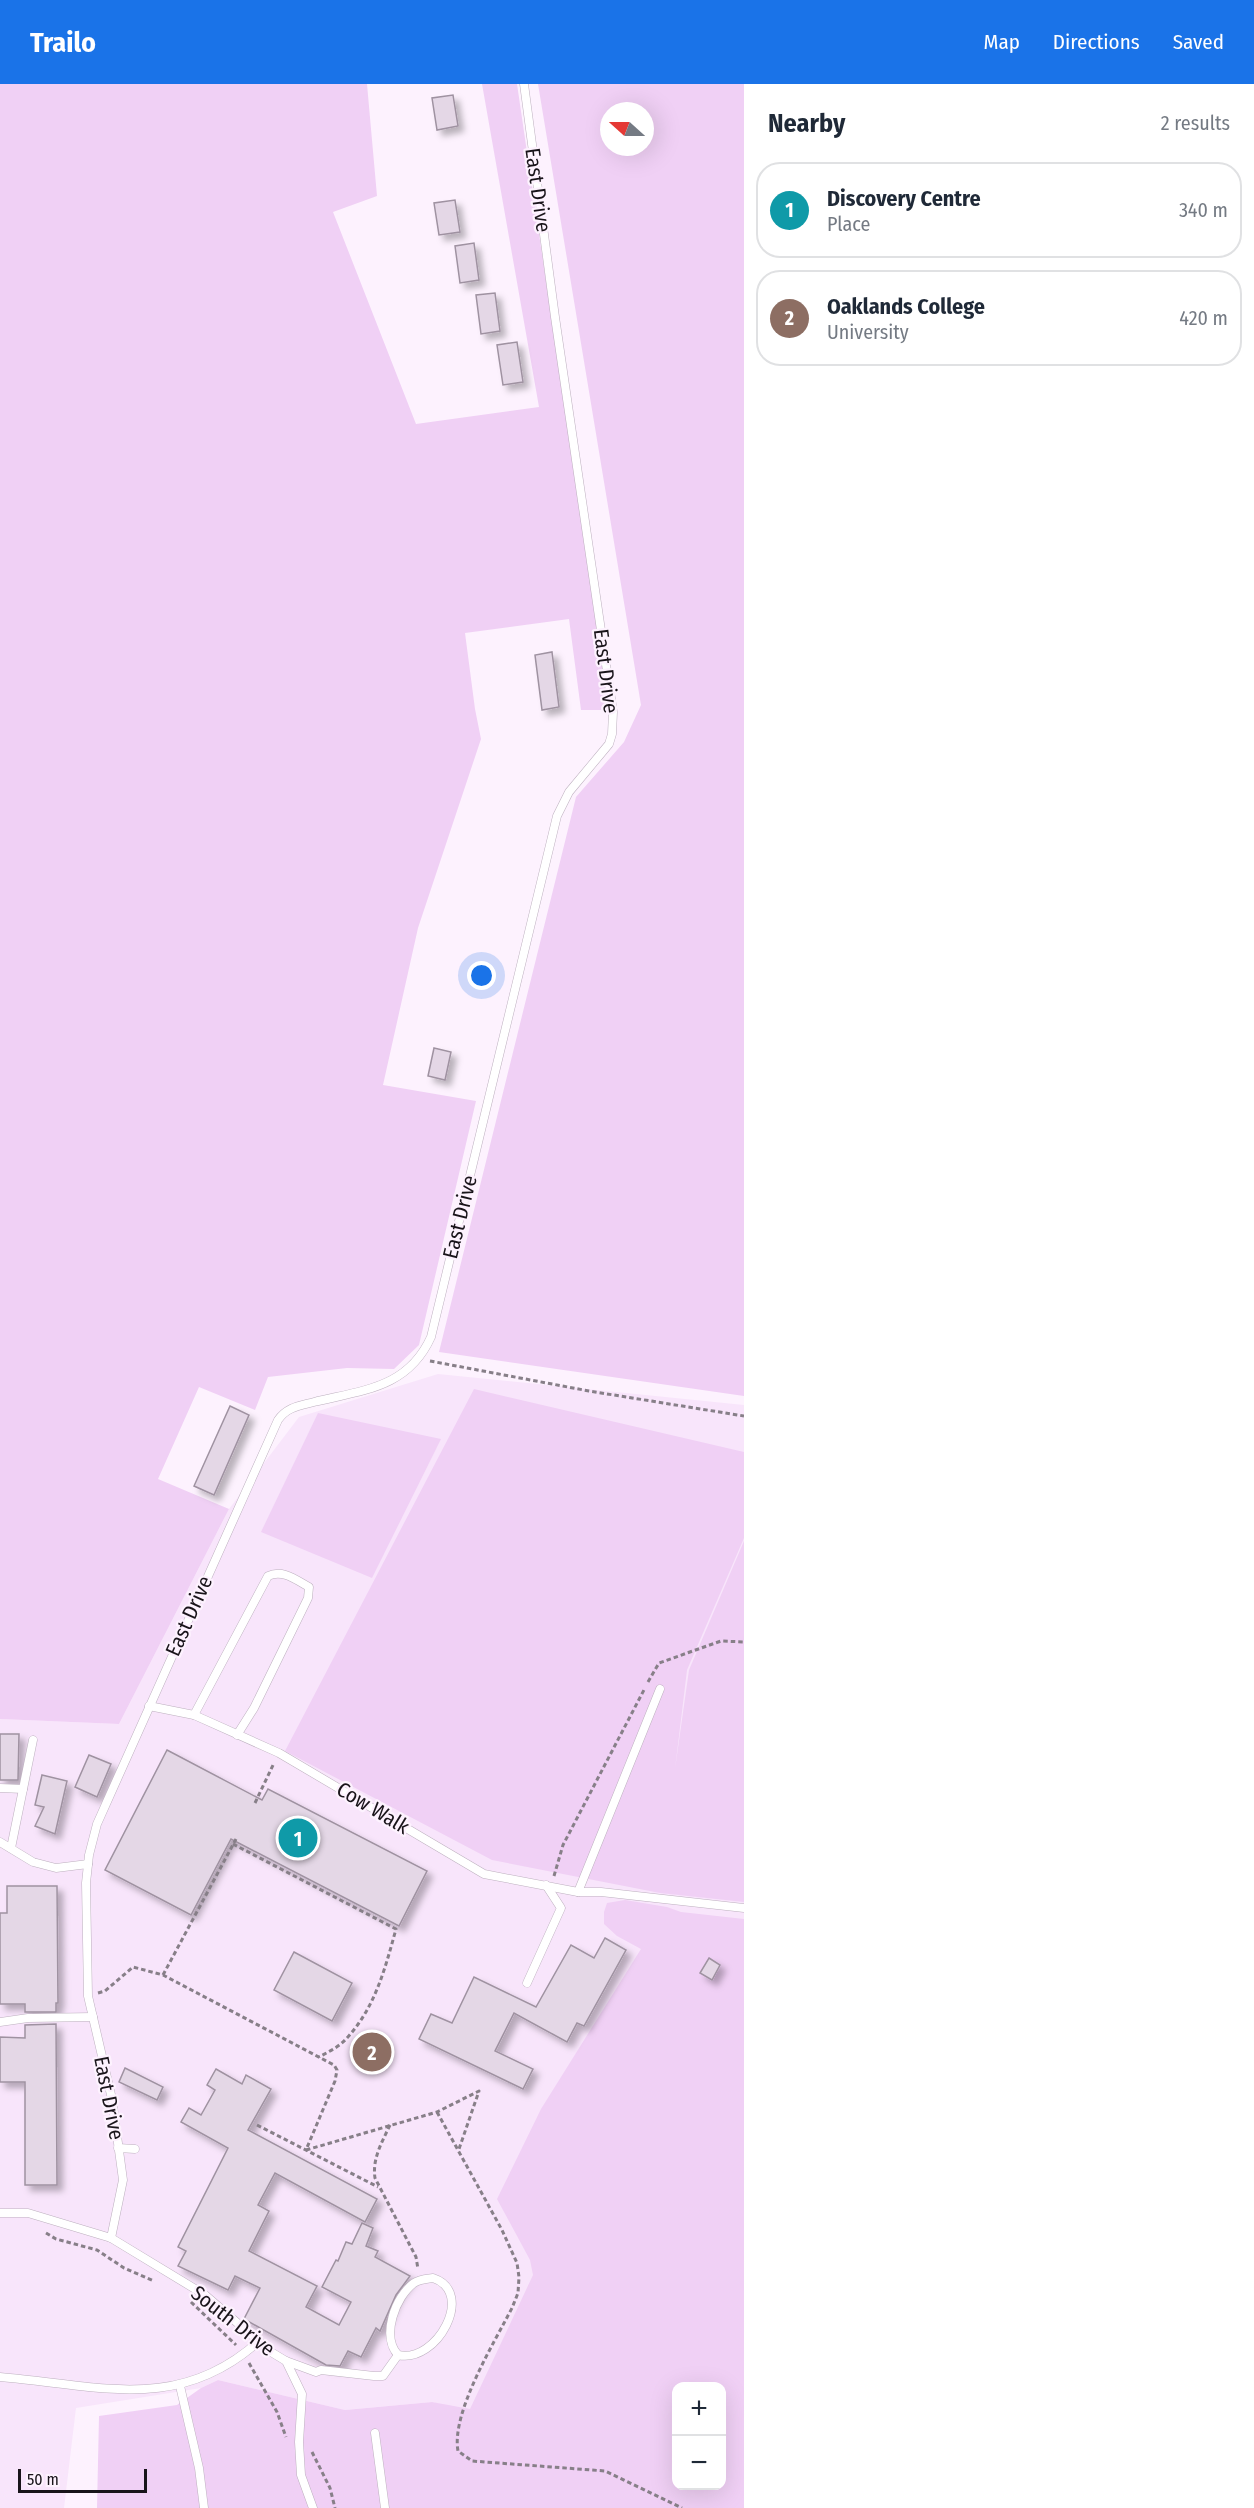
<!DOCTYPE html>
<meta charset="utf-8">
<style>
body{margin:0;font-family:"Fira Sans Condensed",sans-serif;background:#f6f6f7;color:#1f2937}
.controls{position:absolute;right:18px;bottom:18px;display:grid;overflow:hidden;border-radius:12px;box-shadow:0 6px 24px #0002}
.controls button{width:54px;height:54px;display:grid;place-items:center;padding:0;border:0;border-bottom:2px solid #e0e1e3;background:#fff;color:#1f2937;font:30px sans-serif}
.compass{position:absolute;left:600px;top:18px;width:54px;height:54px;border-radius:50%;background:#fff;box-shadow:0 6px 24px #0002;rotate:291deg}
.scale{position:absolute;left:18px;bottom:15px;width:129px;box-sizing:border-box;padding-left:6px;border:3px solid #19141a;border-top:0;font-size:16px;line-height:21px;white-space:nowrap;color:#19141a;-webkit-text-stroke:4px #fdf2fe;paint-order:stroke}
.you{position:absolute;left:482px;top:892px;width:21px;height:21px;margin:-15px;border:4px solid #fff;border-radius:50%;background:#1a73e8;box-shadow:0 0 0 9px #1a73e833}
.badge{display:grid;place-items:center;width:39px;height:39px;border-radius:50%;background:#1a73e8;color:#fff;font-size:20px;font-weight:700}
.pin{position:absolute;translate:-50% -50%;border:3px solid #fff;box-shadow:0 2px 6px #0006}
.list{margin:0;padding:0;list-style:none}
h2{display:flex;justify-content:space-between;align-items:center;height:78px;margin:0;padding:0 24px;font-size:26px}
h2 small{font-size:20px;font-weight:400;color:#747a83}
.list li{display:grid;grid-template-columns:39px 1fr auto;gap:18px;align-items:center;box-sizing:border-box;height:96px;margin:0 12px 12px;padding:0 12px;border:2px solid #e0e1e3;border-radius:24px}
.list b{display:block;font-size:22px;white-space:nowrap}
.list p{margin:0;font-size:20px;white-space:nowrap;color:#747a83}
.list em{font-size:20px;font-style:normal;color:#747a83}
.map{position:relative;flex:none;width:744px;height:2424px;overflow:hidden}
header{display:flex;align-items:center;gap:36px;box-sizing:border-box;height:84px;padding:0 30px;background:#1a73e8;color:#fff}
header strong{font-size:28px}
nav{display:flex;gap:33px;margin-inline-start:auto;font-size:21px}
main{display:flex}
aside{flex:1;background:#fff}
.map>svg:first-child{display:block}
.built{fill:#f8e5fb}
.green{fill:#f0d0f5;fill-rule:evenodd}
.building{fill:#e4d7e6;stroke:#9f92a1;stroke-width:1.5;filter:url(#shadow)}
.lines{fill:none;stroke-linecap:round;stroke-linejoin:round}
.lane-casing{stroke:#bdb0bf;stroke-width:9}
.path{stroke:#877f88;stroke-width:3;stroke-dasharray:4.5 3;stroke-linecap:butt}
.lane{stroke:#fff;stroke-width:8}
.labels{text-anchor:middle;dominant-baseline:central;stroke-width:4.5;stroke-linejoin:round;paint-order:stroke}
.street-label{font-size:21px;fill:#19141a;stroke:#fdf2fe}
</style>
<header>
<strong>Trailo</strong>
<nav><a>Map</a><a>Directions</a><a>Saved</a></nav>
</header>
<main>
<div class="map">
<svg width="744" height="2424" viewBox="0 0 744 2424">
<defs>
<filter id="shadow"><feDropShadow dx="5.5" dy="5.5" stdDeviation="3" flood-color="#0004"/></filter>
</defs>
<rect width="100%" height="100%" fill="#fdf2fe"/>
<!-- built -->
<polygon class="built" points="438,1290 744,1321 744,2411 722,2402 722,2302 676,2302 676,2388 432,2318 345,2326 218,2296 201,2304 76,2324 64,2424 0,2424 0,1635 119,1640 229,1425 299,1333"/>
<!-- green -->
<g class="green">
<polygon points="0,0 367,0 377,112 333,128 416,340 539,323 482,0 517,0 609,626 581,626 569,535 465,549 475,625 481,655 418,844 383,1001 476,1017 419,1261 394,1285 347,1284 268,1293 255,1326 199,1303 158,1395 229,1425 119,1640 0,1635"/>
<path d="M538,0H744V1312L439,1268L576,713L624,658L641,621ZM609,27H645V63H609Z"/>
<polygon points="474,1305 744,1368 744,1454 687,1586 675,1685 689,1586 744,1457 744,1818 660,1809 492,1776 285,1667"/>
<polygon points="318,1329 441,1355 372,1494 261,1448"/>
<path d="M625,1816L667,1823L681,1828L744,1835V2424H97L99,2332L177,2321L201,2304L218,2296L345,2326L432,2318L470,2325L533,2191L530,2176L497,2115L541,2025L641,1865L617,1852L604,1840V1828L607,1819ZM676,2302H722V2402H676Z"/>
</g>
<!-- building -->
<g class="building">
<polygon points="453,11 458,42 437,46 432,14"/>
<polygon points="455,116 460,148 439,151 434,119"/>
<polygon points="474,159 479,196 460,199 455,162"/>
<polygon points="495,209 500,247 481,250 476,211"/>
<polygon points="517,258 523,298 503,301 497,261"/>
<polygon points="552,568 559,623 542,626 535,571"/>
<polygon points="434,964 451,968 445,996 428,992"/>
<polygon points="230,1322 249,1331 214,1411 194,1402"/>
<polygon points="0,1650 19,1650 18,1696 0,1696"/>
<polygon points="167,1666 262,1716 268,1705 427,1787 399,1842 231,1755 191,1831 105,1786"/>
<polygon points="89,1671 111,1680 97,1713 75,1703"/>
<polygon points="42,1691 67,1697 55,1750 35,1742 44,1723 35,1721"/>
<polygon points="7,1802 57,1802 58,1919 56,1919 56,1928 25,1928 25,1920 0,1920 0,1829 7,1829"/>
<polygon points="605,1854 626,1866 584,1942 577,1939 567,1958 514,1929 495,1967 533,1985 523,2005 419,1955 431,1930 452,1939 474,1893 536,1923 571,1861 594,1874"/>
<polygon points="294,1868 352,1899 332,1937 274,1906"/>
<polygon points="709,1874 720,1881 712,1896 700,1889"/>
<polygon points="56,1940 57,2101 25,2101 25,1998 0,1998 0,1953 25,1954 25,1941"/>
<polygon points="125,1984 163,2003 157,2016 119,1998"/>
<polygon points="216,1985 242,2000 246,1991 271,2005 248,2046 377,2115 365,2138 275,2089 258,2121 269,2127 249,2167 317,2202 306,2223 339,2241 351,2218 322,2203 336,2176 338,2177 346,2158 352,2160 362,2139 373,2144 366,2162 378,2167 375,2173 410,2192 396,2211 380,2247 376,2244 361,2273 348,2267 340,2282 326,2281 244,2235 260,2204 235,2192 228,2206 178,2182 186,2167 178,2163 228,2064 181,2038 189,2024 201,2031 215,2006 207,2001"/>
</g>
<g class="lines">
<!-- lane casing -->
<g class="lane-casing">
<g id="lane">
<polyline points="149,1622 194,1631 279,1669 484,1790 578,1808 601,1808 744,1824"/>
<path d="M194,1631L268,1492C283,1485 296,1496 309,1503L308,1514L254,1624L237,1651"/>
<polyline points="0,1704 23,1705"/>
<polyline points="0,1758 33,1778 56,1784 88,1780"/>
<polyline points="11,1764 33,1656"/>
<polyline points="578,1808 660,1605"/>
<polyline points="527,1899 561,1824 546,1801"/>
<polyline points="0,1938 28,1934 93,1933"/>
<polyline points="118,2064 135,2065"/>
<polyline points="0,2129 28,2129 111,2154 205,2211 271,2268 286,2277 302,2310 299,2358 301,2391 313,2424"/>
<path d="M111,2154L123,2096L112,2015L88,1912L86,1799L89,1771L97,1740L278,1336C287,1323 299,1322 314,1318C363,1306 408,1304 431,1253L557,732L569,708L609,660L612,650L613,628L555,233L524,0"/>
<path d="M433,2194C476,2208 437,2280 398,2271C381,2252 395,2213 414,2199C420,2195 426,2195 433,2194Z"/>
<polyline points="286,2277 316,2288 321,2286 374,2292 383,2292 398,2271"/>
<path d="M0,2293C97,2301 178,2330 259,2257"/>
<polyline points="180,2302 199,2384 204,2424"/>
<polyline points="375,2349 385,2424"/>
</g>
</g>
<!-- path -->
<g class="path">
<polyline points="430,1277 589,1307 744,1332"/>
<polyline points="648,1598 659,1579 721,1557 744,1558"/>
<polyline points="255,1719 274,1679"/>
<path d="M233,1760L396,1845C385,1885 375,1924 346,1955C339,1963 328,1968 319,1973"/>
<polyline points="554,1792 563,1761 645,1604"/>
<polyline points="163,1891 236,1755"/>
<polyline points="98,1909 105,1907 133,1883 163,1891 334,1981 337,1986 335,1997 306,2066"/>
<path d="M437,2028L502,2146L517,2179L519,2193L518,2209L512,2224C494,2259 451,2329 458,2367L472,2377L605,2387L682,2424"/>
<polyline points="257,2041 378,2103"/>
<path d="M390,2041C382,2058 372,2075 375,2094L416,2173L418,2185"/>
<polyline points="306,2066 437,2028 479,2007 459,2065"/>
<polyline points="46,2149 56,2155 97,2166 124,2184 154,2197"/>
<polyline points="191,2218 236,2261"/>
<polyline points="249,2279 277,2328 286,2353"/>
<polyline points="312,2368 330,2404 335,2424"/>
</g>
<!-- lane -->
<use href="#lane" class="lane"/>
</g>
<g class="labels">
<!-- street labels -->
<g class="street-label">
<text transform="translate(538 106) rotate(82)">East Drive</text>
<text transform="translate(606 587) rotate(83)">East Drive</text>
<text transform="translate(460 1133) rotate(-76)">East Drive</text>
<text transform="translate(189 1532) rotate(-66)">East Drive</text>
<text transform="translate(373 1724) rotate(31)">Cow Walk</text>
<text transform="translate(109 2014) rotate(79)">East Drive</text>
<text transform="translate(233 2237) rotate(38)">South Drive</text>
</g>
</g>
</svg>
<div class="controls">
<button>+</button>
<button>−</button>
</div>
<svg class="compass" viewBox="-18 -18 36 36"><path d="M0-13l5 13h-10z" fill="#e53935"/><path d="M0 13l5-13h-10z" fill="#747a83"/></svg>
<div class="scale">50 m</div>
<div class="you"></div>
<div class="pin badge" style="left:298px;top:1754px;background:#0f9aa8">1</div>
<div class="pin badge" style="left:372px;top:1968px;background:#8d6e63">2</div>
</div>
<aside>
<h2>Nearby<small>2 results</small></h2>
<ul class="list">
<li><span class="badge" style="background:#0f9aa8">1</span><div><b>Discovery Centre</b><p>Place</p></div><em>340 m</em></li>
<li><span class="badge" style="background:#8d6e63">2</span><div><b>Oaklands College</b><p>University</p></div><em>420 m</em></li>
</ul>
</aside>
</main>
